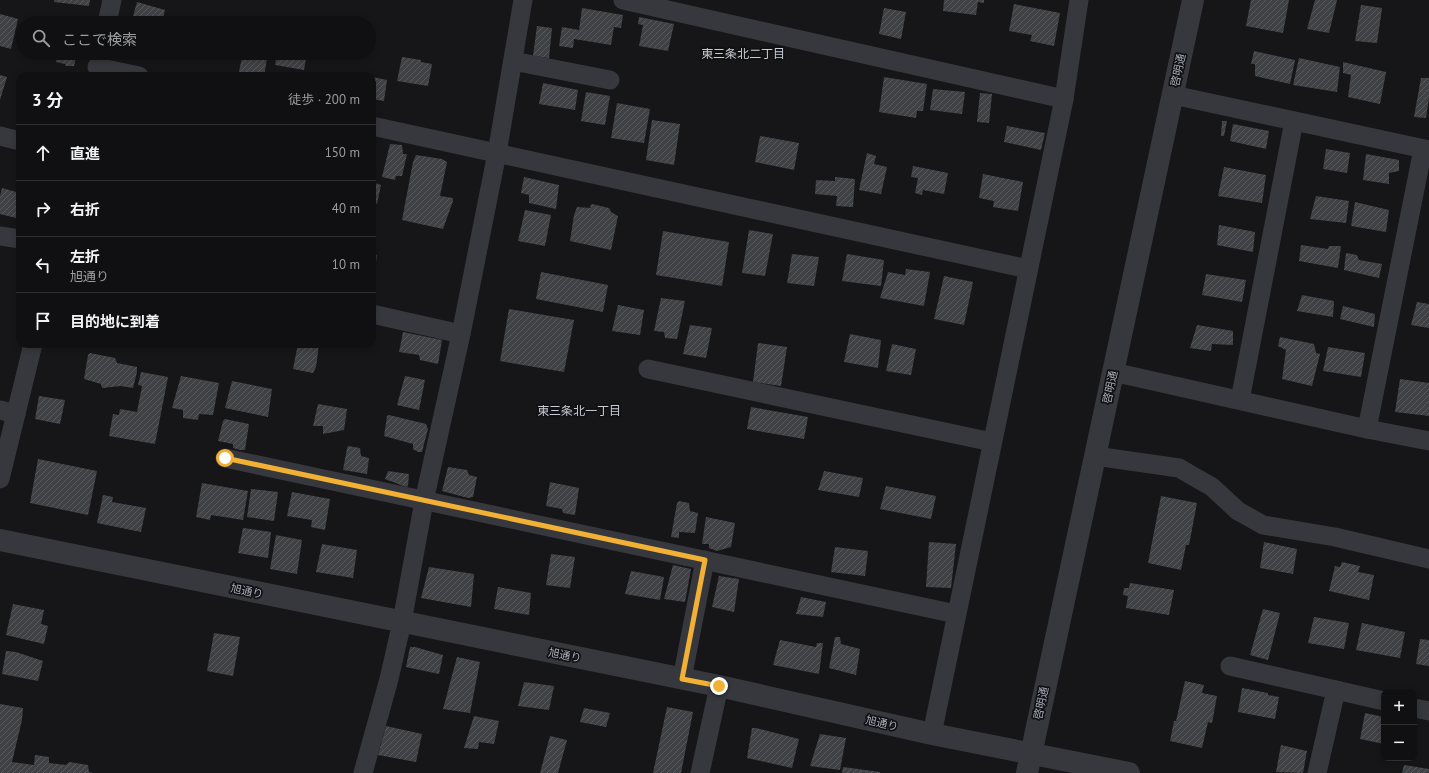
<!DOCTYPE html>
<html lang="ja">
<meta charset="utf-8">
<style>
body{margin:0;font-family:"PT Sans","Noto Sans JP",sans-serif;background:#19191b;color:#f1f3f6}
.controls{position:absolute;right:12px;bottom:12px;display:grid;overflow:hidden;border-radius:8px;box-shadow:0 2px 6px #0003}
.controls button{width:36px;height:36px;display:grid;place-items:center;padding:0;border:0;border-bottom:1px solid #303032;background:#101012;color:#f1f3f6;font:20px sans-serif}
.stop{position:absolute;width:12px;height:12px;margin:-9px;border:3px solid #f2b134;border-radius:50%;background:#fff}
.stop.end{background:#f2b134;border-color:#fff;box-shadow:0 1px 4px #0008}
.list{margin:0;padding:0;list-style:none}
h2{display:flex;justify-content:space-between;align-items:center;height:52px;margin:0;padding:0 16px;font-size:17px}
h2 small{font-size:13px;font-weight:400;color:#9c9d9f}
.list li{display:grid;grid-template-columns:26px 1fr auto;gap:12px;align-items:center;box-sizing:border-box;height:56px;padding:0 16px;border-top:1px solid #303032}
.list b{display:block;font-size:15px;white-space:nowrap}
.list p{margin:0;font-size:13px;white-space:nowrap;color:#9c9d9f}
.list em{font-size:13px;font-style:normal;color:#9c9d9f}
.icon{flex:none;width:22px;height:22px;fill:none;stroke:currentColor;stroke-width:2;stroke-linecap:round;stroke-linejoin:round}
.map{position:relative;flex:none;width:1429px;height:773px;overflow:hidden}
.search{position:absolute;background:#101012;box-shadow:0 2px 6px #0003;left:16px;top:16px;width:360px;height:44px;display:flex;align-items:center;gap:10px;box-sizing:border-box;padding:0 14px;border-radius:22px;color:#9c9d9f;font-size:15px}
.panel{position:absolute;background:#101012;box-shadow:0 2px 6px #0003;left:16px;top:72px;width:360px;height:276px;border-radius:12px}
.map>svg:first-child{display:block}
.building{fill:url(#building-hatch)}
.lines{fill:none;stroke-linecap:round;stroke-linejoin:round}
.minor{stroke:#37383d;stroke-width:19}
.tertiary{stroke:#37383d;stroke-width:22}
.route{stroke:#f2b134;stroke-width:5}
.labels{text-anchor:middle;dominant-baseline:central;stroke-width:3.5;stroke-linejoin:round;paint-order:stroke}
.street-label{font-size:11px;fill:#a8adb8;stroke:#111113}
.neighbourhood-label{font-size:12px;fill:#c9ccd4;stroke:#111113}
</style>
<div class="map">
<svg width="1429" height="773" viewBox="0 0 1429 773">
<defs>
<pattern id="building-hatch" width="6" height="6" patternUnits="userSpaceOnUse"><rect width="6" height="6" fill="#404145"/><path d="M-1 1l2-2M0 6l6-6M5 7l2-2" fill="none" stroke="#595a5e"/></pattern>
</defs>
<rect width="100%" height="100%" fill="#161618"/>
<!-- building -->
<g class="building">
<polygon points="54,0 90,0 89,6 54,2"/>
<polygon points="944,0 984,0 984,3 978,2 976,15 943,11"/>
<polygon points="1251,0 1289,0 1283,33 1246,26"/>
<polygon points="1315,0 1337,0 1329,33 1307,29"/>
<polygon points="137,2 165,10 162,23 131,23"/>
<polygon points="1014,4 1060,13 1054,46 1030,41 1032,35 1009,31"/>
<polygon points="1361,5 1382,8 1377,43 1355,41"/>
<polygon points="582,8 623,15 621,28 614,27 611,45 574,39 573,48 559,46 562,27 579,30"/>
<polygon points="884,8 906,12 901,39 879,34"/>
<polygon points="0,14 18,19 11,49 0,46"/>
<polygon points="639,17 674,24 668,51 639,46 643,25 638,24"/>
<polygon points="537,26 552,28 549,58 533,56"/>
<polygon points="1254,51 1295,60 1290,84 1255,76 1255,64 1251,64"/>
<polygon points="34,53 77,53 74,66 66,66 65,64 56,62 56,60"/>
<polygon points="243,53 268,53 264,76 238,76"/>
<polygon points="277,53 307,53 304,70 275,65"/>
<polygon points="402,57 421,60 421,62 432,64 428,86 397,81"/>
<polygon points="1299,58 1340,67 1337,92 1293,85"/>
<polygon points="1343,62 1386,72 1380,104 1348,97 1351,75 1343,73"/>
<polygon points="0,75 7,77 0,100"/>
<polygon points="372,77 387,80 384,101 372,99"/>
<polygon points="884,77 927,84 923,111 917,111 916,118 879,112"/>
<polygon points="1421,78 1429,78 1429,98 1426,118 1414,117"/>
<polygon points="543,83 578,90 575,110 539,104"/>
<polygon points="933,89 965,92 962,114 930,110"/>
<polygon points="586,92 610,96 605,125 581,121"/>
<polygon points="980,93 992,94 989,123 977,122"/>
<polygon points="617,103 650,109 644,143 611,138"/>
<polygon points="652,120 680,124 674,165 646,160"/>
<polygon points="1222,121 1227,121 1224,136 1221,136"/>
<polygon points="1233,124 1269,131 1266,149 1230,141"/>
<polygon points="1007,126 1045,133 1041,150 1004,142"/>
<polygon points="760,136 799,143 794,170 755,162"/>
<polygon points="390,144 402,145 403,154 407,154 402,176 396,176 395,180 382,177"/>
<polygon points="1326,149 1350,153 1347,173 1323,169"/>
<polygon points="867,153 876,156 874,164 887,167 881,194 859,190"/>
<polygon points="1366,154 1399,160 1399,171 1389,173 1389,184 1363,180"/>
<polygon points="416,155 442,159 447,162 440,196 453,198 453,201 443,229 402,220 413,162"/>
<polygon points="913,166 948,173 944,194 923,190 922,195 915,193 918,178 911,177"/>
<polygon points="1224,167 1266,175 1262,203 1218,196"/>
<polygon points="983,174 1023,182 1018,211 993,207 994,201 979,198"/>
<polygon points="524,177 559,185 556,209 529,203 529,195 521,193"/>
<polygon points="835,177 855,179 853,207 836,206 837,196 815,194 816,180 835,181"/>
<polygon points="372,182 381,185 377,204 372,202"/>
<polygon points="2,188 20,193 20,219 0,214 0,196"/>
<polygon points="1316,196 1349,201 1346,223 1310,219"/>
<polygon points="1355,202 1389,210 1386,232 1351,226"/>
<polygon points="592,204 609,208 611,212 618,216 611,250 570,241 574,215 577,207 591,208 590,206"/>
<polygon points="525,210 551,215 545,246 518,241"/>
<polygon points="1219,225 1255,232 1253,252 1217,245"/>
<polygon points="749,230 773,234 765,276 742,273"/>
<polygon points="663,231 729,242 722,286 656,275"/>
<polygon points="1301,245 1328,249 1329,246 1341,246 1338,268 1299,261"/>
<polygon points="1346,253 1357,255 1359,260 1382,264 1379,278 1344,270"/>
<polygon points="372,254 377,255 374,275 372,275"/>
<polygon points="792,254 819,257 814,286 787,283"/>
<polygon points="847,254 884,260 881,286 842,281"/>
<polygon points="906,269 930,272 924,306 880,298 888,272 905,275"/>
<polygon points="541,272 608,285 603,312 536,299"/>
<polygon points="1206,274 1246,280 1242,302 1202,295"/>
<polygon points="944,276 973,282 964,325 934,319"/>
<polygon points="1302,295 1334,301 1333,317 1297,311"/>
<polygon points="661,298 685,301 677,339 665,338 664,332 654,331"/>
<polygon points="1417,302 1429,304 1429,328 1411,325"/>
<polygon points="618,305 644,310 640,335 612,331"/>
<polygon points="1343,306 1375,314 1374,327 1340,319"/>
<polygon points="509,309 574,320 564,372 500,361"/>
<polygon points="690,325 712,328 706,358 683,354"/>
<polygon points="1197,325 1233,331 1233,345 1212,344 1211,351 1190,348"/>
<polygon points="403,332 442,340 438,364 420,360 419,355 399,352"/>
<polygon points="850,334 881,340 878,368 844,362"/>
<polygon points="1280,337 1314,344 1316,353 1320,354 1312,386 1282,379 1286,350 1278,346"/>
<polygon points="758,343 787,347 781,386 753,382"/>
<polygon points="298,344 319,344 316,367 313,373 293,369"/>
<polygon points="892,344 916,349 911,375 886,371"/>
<polygon points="1328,347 1365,353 1361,377 1323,371"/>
<polygon points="90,353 115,358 117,363 137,367 137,372 133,388 121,386 102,388 101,384 84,379 88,355"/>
<polygon points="141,372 168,377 155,444 109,436 113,414 119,415 120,409 137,412 142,386 138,385"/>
<polygon points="181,376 219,383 213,415 199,414 198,420 183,418 183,410 172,408"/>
<polygon points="405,376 425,380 419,410 397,405"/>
<polygon points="1400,379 1429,383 1429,416 1395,412"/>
<polygon points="232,381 272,389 268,417 225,408"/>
<polygon points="39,396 65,400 60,424 35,419"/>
<polygon points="318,404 347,409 344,430 323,434 323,426 313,426"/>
<polygon points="751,407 808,417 804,439 747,429"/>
<polygon points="389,415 426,424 428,429 422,452 418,452 413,449 413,444 384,436 387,416"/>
<polygon points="225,419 249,424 245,450 240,450 233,448 233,444 218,441 223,421"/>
<polygon points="348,446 360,448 361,456 369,458 367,474 343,470 347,448"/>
<polygon points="38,459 97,471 88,515 30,503"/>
<polygon points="448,467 467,470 469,475 477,477 473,497 468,498 442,491"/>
<polygon points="388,471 409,474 408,486 406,487 385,479"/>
<polygon points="824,471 863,478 859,497 818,490"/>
<polygon points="550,482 579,488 575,515 563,513 562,509 546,506"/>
<polygon points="202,483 248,491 243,520 211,515 210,520 196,517"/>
<polygon points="886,486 936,496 931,519 880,509"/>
<polygon points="251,489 278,492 274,521 247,517"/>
<polygon points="292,492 330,499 325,530 311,527 312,520 287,516"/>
<polygon points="103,495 113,497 112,502 146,508 141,532 97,523"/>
<polygon points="1161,496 1197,503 1189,545 1186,545 1181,570 1148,563"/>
<polygon points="679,501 689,503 690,511 698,513 695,533 679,532 679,538 671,537 677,503"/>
<polygon points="706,517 735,523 731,547 717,551 709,548 709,544 702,544"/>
<polygon points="243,528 271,532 268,558 238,553"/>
<polygon points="276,535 302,540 297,574 270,569"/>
<polygon points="929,542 956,544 951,588 926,587"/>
<polygon points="1264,542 1297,549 1293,574 1260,568"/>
<polygon points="322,544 357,550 353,578 316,572"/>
<polygon points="835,547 868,551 865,576 831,572"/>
<polygon points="551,554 575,557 570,588 546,585"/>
<polygon points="1342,562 1360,566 1358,572 1374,575 1369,600 1329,591 1335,566 1340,567"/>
<polygon points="673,565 691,569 685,602 664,599"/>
<polygon points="429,567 474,574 471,607 421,598"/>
<polygon points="631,571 664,577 660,600 625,594"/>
<polygon points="719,576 739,579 734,612 712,607"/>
<polygon points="1130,583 1174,590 1169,615 1126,608 1128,596 1123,595 1124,588 1129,588"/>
<polygon points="498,587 531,593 529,615 494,609"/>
<polygon points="801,597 826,602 823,617 796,614"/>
<polygon points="13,604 44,610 41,624 48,626 44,644 6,635"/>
<polygon points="1263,609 1280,613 1268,660 1250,655"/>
<polygon points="1314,617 1349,623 1344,649 1308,643"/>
<polygon points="1362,623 1405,632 1400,658 1356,650"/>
<polygon points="214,633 240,637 233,676 207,671"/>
<polygon points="835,637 840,637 841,644 860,649 856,675 829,668"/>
<polygon points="1420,639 1429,640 1429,666 1416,664"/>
<polygon points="780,640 816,647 817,643 823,643 819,674 773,665"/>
<polygon points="410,647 415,647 443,655 439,674 406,667"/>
<polygon points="6,651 16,652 43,661 38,681 2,674"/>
<polygon points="457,657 480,662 470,713 443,709"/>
<polygon points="1185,681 1204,685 1202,693 1217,696 1212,723 1208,722 1202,748 1170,741 1174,721 1176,721"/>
<polygon points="524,682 554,686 549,710 518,706"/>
<polygon points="1242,688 1268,693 1268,695 1279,697 1275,719 1238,712"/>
<polygon points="0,704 23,708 22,720 12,762 34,765 35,755 49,757 49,763 66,765 69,762 88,765 89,772 93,773 0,773"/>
<polygon points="667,707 693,712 681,773 653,773"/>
<polygon points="584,708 610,713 606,727 580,722"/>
<polygon points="1365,713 1384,717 1384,744 1360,739"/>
<polygon points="474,716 499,721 494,744 479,742 478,749 464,748"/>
<polygon points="386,726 422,734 416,762 378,755"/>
<polygon points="752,728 756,728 799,739 792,768 747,758"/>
<polygon points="820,734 846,738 840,770 810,766"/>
<polygon points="550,736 567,740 558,773 540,773"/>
<polygon points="1281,745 1307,751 1303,773 1276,772"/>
<polygon points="1404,765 1429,769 1429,773 1402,773"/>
<polygon points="843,767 880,772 880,773 842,773"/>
</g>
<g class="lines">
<!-- minor -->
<g class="minor">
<polyline points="623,0 1064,99"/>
<polyline points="107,23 112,0"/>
<polyline points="513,61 610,80"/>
<polyline points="97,67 139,76"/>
<polyline points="1173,95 1429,150"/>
<polyline points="372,126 1028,269"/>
<polyline points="0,136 20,141"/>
<polyline points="0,236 20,239"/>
<polyline points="372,314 461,334"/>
<polyline points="648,369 992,442"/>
<polyline points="1113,372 1367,429 1423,149"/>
<polyline points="1240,400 1294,121"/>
<polyline points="0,410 16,414"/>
<polyline points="1367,429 1429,441"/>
<polyline points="1095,456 1179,468 1212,487 1238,511 1263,525 1335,537 1429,559"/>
<polyline points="225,458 956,614"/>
<polyline points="0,479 33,344"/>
<polyline points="1230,666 1384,701"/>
<polyline points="682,679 705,560"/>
<polyline points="1414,708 1429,711"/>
<polyline points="932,734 1064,99 1079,0"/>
<polyline points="363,773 389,679 402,622 424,501 461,334 497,153 523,0"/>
<polyline points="700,773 719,686"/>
<polyline points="1317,773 1336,690"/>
</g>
<!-- tertiary -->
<g class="tertiary">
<polyline points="0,540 719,686 932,734 1129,773"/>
<polyline points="1027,773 1193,0"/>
</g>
</g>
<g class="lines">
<!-- route -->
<polyline class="route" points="225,458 705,560 682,679 719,686"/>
</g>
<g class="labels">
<!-- street labels -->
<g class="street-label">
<text transform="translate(1178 70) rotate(-78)">啓明通</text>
<text transform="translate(1110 387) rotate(-78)">啓明通</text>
<text transform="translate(247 591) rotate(12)">旭通り</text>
<text transform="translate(565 655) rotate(11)">旭通り</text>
<text transform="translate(1041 703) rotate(-78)">啓明通</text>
<text transform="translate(882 723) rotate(13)">旭通り</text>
</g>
<!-- neighbourhood labels -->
<g class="neighbourhood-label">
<text x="743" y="53">東三条北二丁目</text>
<text x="579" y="410">東三条北一丁目</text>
</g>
</g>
</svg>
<div class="controls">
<button>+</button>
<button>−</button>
</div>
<div class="stop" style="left:225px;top:458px"></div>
<div class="stop end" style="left:719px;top:686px"></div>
<div class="search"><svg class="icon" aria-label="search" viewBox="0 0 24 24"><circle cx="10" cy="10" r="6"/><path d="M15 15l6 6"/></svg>ここで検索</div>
<section class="panel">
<h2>3 分<small>徒歩 · 200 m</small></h2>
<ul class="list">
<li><svg class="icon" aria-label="ahead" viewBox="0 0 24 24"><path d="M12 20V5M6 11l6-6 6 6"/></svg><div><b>直進</b></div><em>150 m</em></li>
<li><svg class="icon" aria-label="right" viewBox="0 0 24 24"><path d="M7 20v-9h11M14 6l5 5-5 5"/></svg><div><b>右折</b></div><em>40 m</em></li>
<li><svg class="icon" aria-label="left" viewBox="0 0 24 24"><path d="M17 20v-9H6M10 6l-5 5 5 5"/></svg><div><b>左折</b><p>旭通り</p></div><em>10 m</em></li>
<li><svg class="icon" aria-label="arrive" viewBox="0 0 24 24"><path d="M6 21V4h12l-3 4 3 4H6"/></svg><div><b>目的地に到着</b></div></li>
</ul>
</section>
</div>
